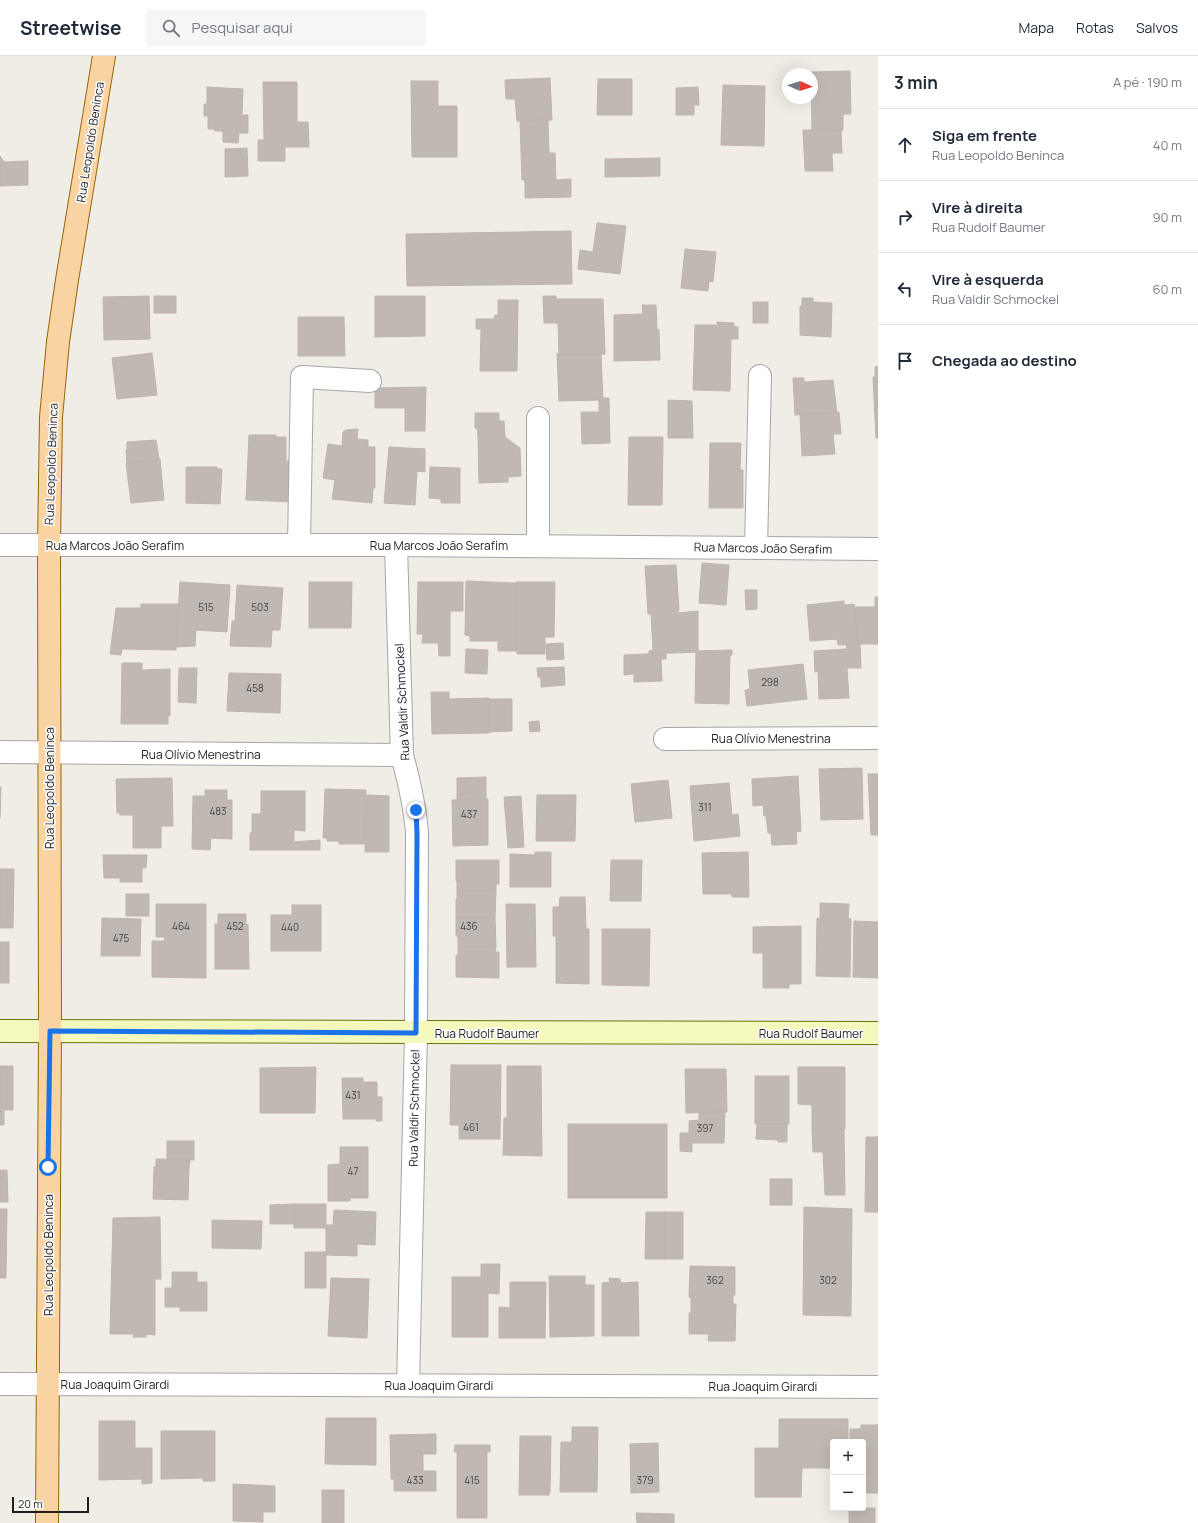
<!DOCTYPE html>
<html lang="pt">
<meta charset="utf-8">
<style>
body{margin:0;font-family:Manrope,sans-serif;background:#f6f6f7;color:#1f2937}
.controls{position:absolute;right:12px;bottom:12px;display:grid;overflow:hidden;border-radius:4px;box-shadow:0 4px 16px #0002}
.controls button{width:36px;height:36px;display:grid;place-items:center;padding:0;border:0;border-bottom:1px solid #e0e1e3;background:#fff;color:#1f2937;font:20px sans-serif}
.compass{position:absolute;left:782px;top:12px;width:36px;height:36px;border-radius:50%;background:#fff;box-shadow:0 4px 16px #0002;rotate:93deg}
.scale{position:absolute;left:12px;bottom:10px;width:77px;box-sizing:border-box;padding-left:4px;border:2px solid #1f1f1f;border-top:0;font-size:11px;line-height:14px;white-space:nowrap;color:#1f1f1f;-webkit-text-stroke:3px #fff;paint-order:stroke}
.stop{position:absolute;width:12px;height:12px;margin:-9px;border:3px solid #1a73e8;border-radius:50%;background:#fff}
.stop.end{background:#1a73e8;border-color:#fff;box-shadow:0 1px 4px #0008}
.list{margin:0;padding:0;list-style:none}
h2{display:flex;justify-content:space-between;align-items:center;height:52px;margin:0;padding:0 16px;font-size:17px}
h2 small{font-size:13px;font-weight:400;color:#747a83}
.list li{display:grid;grid-template-columns:26px 1fr auto;gap:12px;align-items:center;box-sizing:border-box;height:72px;padding:0 16px;border-top:1px solid #e0e1e3}
.list b{display:block;font-size:15px;white-space:nowrap}
.list p{margin:0;font-size:13px;white-space:nowrap;color:#747a83}
.list em{font-size:13px;font-style:normal;color:#747a83}
.icon{flex:none;width:22px;height:22px;fill:none;stroke:currentColor;stroke-width:2;stroke-linecap:round;stroke-linejoin:round}
.map{position:relative;flex:none;width:878px;height:1467px;overflow:hidden}
header{display:flex;align-items:center;gap:24px;box-sizing:border-box;height:56px;padding:0 20px;background:#fff;border-bottom:1px solid #e0e1e3}
header strong{font-size:19px}
nav{display:flex;gap:22px;margin-inline-start:auto;font-size:14px}
.search{width:280px;height:36px;background:#f6f6f7;display:flex;align-items:center;gap:10px;box-sizing:border-box;padding:0 14px;border-radius:4px;color:#747a83;font-size:15px}
main{display:flex}
aside{flex:1;background:#fff}
.map>svg:first-child{display:block}
.building{fill:#c0b8b2;stroke:#c1b4a9}
.lines{fill:none;stroke-linecap:round;stroke-linejoin:round}
.street-casing{stroke:#a6a6a6;stroke-width:24}
.secondary-casing{stroke:#687408;stroke-width:24}
.primary-casing{stroke:#966705;stroke-width:24}
.street{stroke:#fff;stroke-width:22}
.secondary{stroke:#f4f8bc;stroke-width:22}
.primary{stroke:#f9d4a2;stroke-width:22}
.route{stroke:#1a73e8;stroke-width:5}
.labels{text-anchor:middle;dominant-baseline:central;stroke-width:3;stroke-linejoin:round;paint-order:stroke}
.number-label{font-size:10px;fill:#474544}
.street-label{font-size:12px;fill:#1f1f1f;stroke:#fff}
</style>
<header>
<strong>Streetwise</strong>
<div class="search"><svg class="icon" aria-label="search" viewBox="0 0 24 24"><circle cx="10" cy="10" r="6"/><path d="M15 15l6 6"/></svg>Pesquisar aqui</div>
<nav><a>Mapa</a><a>Rotas</a><a>Salvos</a></nav>
</header>
<main>
<div class="map">
<svg width="878" height="1467" viewBox="0 0 878 1467">
<rect width="100%" height="100%" fill="#f0ede6"/>
<!-- building -->
<g class="building">
<polygon points="850,15 851,58 843,58 843,74 812,75 811,16"/>
<polygon points="550,22 552,64 517,65 515,43 506,43 505,24"/>
<polygon points="598,23 632,23 632,59 597,59"/>
<polygon points="411,25 438,25 438,50 457,50 457,101 412,101"/>
<polygon points="263,26 297,26 297,66 308,66 309,91 285,91 285,105 258,105 258,84 264,84"/>
<polygon points="723,29 765,30 764,90 721,89"/>
<polygon points="207,31 243,33 242,59 248,59 248,77 239,77 238,87 223,86 223,75 215,75 214,73 208,73 208,60 204,60 204,48 207,48"/>
<polygon points="698,31 699,49 694,49 694,59 676,59 676,32"/>
<polygon points="548,64 549,97 555,97 556,124 571,123 571,141 525,142 525,124 522,124 520,65"/>
<polygon points="803,74 841,74 842,97 832,97 833,115 805,115"/>
<polygon points="247,92 248,120 225,121 225,93"/>
<polygon points="0,100 4,106 28,105 28,129 0,130"/>
<polygon points="660,102 660,120 605,121 605,103"/>
<polygon points="597,167 626,170 620,218 578,213 580,194 593,196"/>
<polygon points="571,175 572,228 407,230 406,178"/>
<polygon points="685,193 716,196 713,226 709,225 708,235 681,232"/>
<polygon points="149,240 150,283 104,284 103,241"/>
<rect x="154" y="240" width="22" height="17"/>
<polygon points="375,240 425,240 425,280 375,281"/>
<polygon points="543,240 556,240 556,243 603,243 605,298 559,298 558,267 544,267"/>
<polygon points="802,242 813,242 813,246 832,247 831,281 800,279 800,250 802,250"/>
<polygon points="498,244 518,244 517,315 480,315 481,273 476,273 476,263 494,263 495,259 498,259"/>
<rect x="753" y="246" width="15" height="21"/>
<polygon points="642,249 656,249 657,274 659,274 660,304 614,305 614,259 643,258"/>
<polygon points="298,261 344,261 345,300 298,300"/>
<polygon points="717,266 734,267 734,271 738,271 738,283 731,283 730,335 693,334 695,269 718,269"/>
<polygon points="152,297 157,339 117,343 112,302"/>
<polygon points="557,297 559,298 601,298 603,344 559,345"/>
<polygon points="878,310 878,382 876,382 873,321 875,321 875,311"/>
<polygon points="793,322 804,322 804,326 833,324 837,357 795,359"/>
<polygon points="426,331 425,375 405,375 405,352 375,352 375,332"/>
<polygon points="602,342 609,342 610,387 582,388 581,356 599,356 599,344 603,344"/>
<polygon points="668,344 692,345 693,382 668,382"/>
<polygon points="839,356 841,378 833,378 835,398 802,400 800,359"/>
<polygon points="475,357 499,357 499,365 504,365 505,381 520,392 521,420 508,421 508,426 479,427 478,381 477,372 475,372"/>
<polygon points="358,373 357,383 368,384 368,391 375,391 375,432 373,432 372,447 332,443 335,424 323,422 328,388 342,390 343,376 346,374"/>
<polygon points="249,379 276,379 276,381 286,381 286,405 296,405 294,446 246,444"/>
<polygon points="629,381 663,381 662,449 628,449"/>
<polygon points="156,384 159,403 127,407 126,394 127,393 127,386"/>
<polygon points="710,387 741,387 740,414 743,414 743,452 709,452"/>
<polygon points="389,391 425,393 425,416 417,415 415,449 384,447"/>
<polygon points="160,403 164,444 131,447 126,407"/>
<polygon points="186,411 217,411 217,413 222,413 220,448 186,447"/>
<polygon points="430,411 460,412 460,447 441,447 441,443 429,442"/>
<polygon points="702,507 729,509 726,549 699,547"/>
<polygon points="676,509 679,554 677,557 698,555 698,596 649,598 649,595 653,594 651,558 648,558 645,510"/>
<polygon points="466,525 516,527 517,595 498,595 498,585 470,585 470,580 465,579"/>
<polygon points="180,526 230,529 227,576 196,574 195,590 176,591"/>
<polygon points="309,526 352,526 351,572 309,572"/>
<polygon points="418,526 463,526 463,555 450,555 450,600 439,600 438,587 422,587 423,578 417,578"/>
<polygon points="555,526 554,581 545,581 545,598 517,598 516,526"/>
<polygon points="237,529 283,532 280,574 272,574 271,591 230,590 232,565 235,565"/>
<polygon points="745,534 757,534 757,553 746,554"/>
<polygon points="875,541 878,541 878,588 858,588 854,551 875,551"/>
<polygon points="844,545 844,549 854,548 858,588 838,589 837,583 810,585 807,549"/>
<polygon points="141,548 179,548 176,594 122,593 121,599 110,598 116,552 141,552"/>
<polygon points="563,587 564,603 547,604 546,588"/>
<polygon points="858,588 860,588 861,612 847,612 849,642 819,643 818,615 815,616 814,595 847,593 846,589"/>
<polygon points="466,593 488,594 487,618 465,617"/>
<polygon points="732,594 732,599 730,599 729,648 695,647 696,595"/>
<polygon points="666,597 666,603 661,603 662,625 634,626 634,618 624,619 624,599"/>
<polygon points="122,607 142,607 142,614 170,613 170,660 168,660 168,668 121,668"/>
<polygon points="803,608 807,643 747,650 745,634 750,633 748,614"/>
<polygon points="564,611 565,629 541,631 541,622 538,621 537,612"/>
<polygon points="179,612 197,612 196,647 178,646"/>
<polygon points="229,617 281,618 280,657 227,655"/>
<polygon points="431,636 449,636 449,643 489,642 489,677 432,678"/>
<polygon points="489,643 512,643 512,675 489,676"/>
<polygon points="539,665 540,675 530,676 529,666"/>
<polygon points="862,712 863,763 821,764 819,713"/>
<polygon points="868,718 878,718 878,779 871,779"/>
<polygon points="798,720 801,775 796,776 797,788 772,789 771,777 768,777 766,760 764,760 763,749 753,750 752,723"/>
<polygon points="486,721 486,743 457,744 457,722"/>
<polygon points="172,722 173,770 161,770 161,792 133,792 133,759 120,759 120,757 117,757 116,723"/>
<polygon points="668,724 672,762 635,766 631,728"/>
<polygon points="729,727 732,759 738,758 740,780 694,785 690,730"/>
<polygon points="0,731 1,731 0,762"/>
<polygon points="325,733 366,734 365,788 339,788 339,785 327,785 327,782 323,782"/>
<polygon points="205,734 227,734 227,744 232,744 232,783 211,782 210,794 192,793 193,740 205,740"/>
<polygon points="261,735 305,735 305,775 294,774 294,786 320,784 320,794 250,794 250,777 252,777 252,758 261,758"/>
<polygon points="366,739 389,740 389,796 365,796"/>
<polygon points="537,739 576,739 575,785 536,785"/>
<polygon points="521,740 524,791 508,792 504,741"/>
<polygon points="488,743 488,789 453,790 452,744"/>
<polygon points="535,796 551,796 551,831 510,831 510,798 535,799"/>
<polygon points="748,796 749,841 732,841 732,838 703,838 702,797"/>
<polygon points="103,799 147,799 146,812 142,812 142,826 120,826 120,822 104,822"/>
<polygon points="456,804 499,804 499,828 496,828 496,835 457,835 457,825 456,825"/>
<polygon points="611,804 642,804 641,845 610,845"/>
<polygon points="0,813 14,813 13,872 0,872"/>
<polygon points="457,835 496,835 495,862 456,862 456,843 457,844"/>
<rect x="126" y="838" width="23" height="22"/>
<polygon points="560,841 585,841 586,873 589,873 589,928 556,927 556,880 553,880 553,851 559,851"/>
<polygon points="820,847 849,848 848,863 851,863 850,921 816,920 817,862 820,863"/>
<polygon points="156,848 206,848 206,922 152,921 152,885 164,885 165,881 156,881"/>
<polygon points="506,848 535,848 536,911 507,911"/>
<polygon points="292,849 321,849 321,895 271,895 271,859 292,859"/>
<polygon points="218,858 246,858 246,869 248,868 249,913 215,913 215,868 218,868"/>
<polygon points="102,862 141,863 140,900 101,900"/>
<polygon points="456,862 495,862 496,891 458,891 458,880 456,880"/>
<polygon points="854,865 878,866 878,922 853,921"/>
<polygon points="801,870 801,928 789,928 789,932 763,932 763,897 753,897 753,871"/>
<polygon points="602,873 650,873 649,930 602,929"/>
<rect x="0" y="886" width="9" height="41"/>
<polygon points="458,891 496,891 495,896 499,896 499,922 456,921 456,899 458,899"/>
<polygon points="451,1009 501,1009 500,1083 459,1083 459,1069 450,1069"/>
<polygon points="0,1010 13,1010 13,1054 4,1054 4,1069 0,1069"/>
<polygon points="507,1010 541,1010 542,1100 503,1099 504,1062 507,1062"/>
<polygon points="316,1011 315,1057 260,1057 260,1012"/>
<polygon points="798,1011 845,1011 845,1073 812,1073 812,1049 798,1048"/>
<polygon points="685,1013 726,1013 727,1056 686,1057"/>
<rect x="755" y="1020" width="34" height="48"/>
<polygon points="342,1022 363,1022 363,1026 377,1026 377,1041 382,1041 382,1065 376,1065 376,1063 343,1063"/>
<polygon points="725,1056 724,1087 692,1087 692,1096 680,1095 680,1077 689,1077 689,1065 699,1064 699,1057"/>
<rect x="568" y="1068" width="99" height="74"/>
<polygon points="757,1068 787,1068 787,1086 778,1086 778,1084 756,1083"/>
<polygon points="812,1073 844,1073 845,1139 825,1139 823,1096 813,1096"/>
<polygon points="866,1081 878,1081 878,1156 865,1156"/>
<rect x="167" y="1085" width="27" height="19"/>
<polygon points="340,1091 368,1091 368,1142 350,1142 350,1145 328,1145 328,1109 340,1108"/>
<polygon points="156,1103 190,1104 189,1112 156,1111"/>
<polygon points="154,1111 189,1112 188,1144 153,1143"/>
<polygon points="0,1114 7,1114 8,1146 0,1146"/>
<rect x="770" y="1123" width="22" height="26"/>
<polygon points="294,1148 294,1168 270,1168 270,1149"/>
<rect x="294" y="1148" width="32" height="24"/>
<polygon points="804,1151 852,1153 851,1260 803,1259"/>
<polygon points="0,1153 7,1153 6,1222 0,1222"/>
<polygon points="334,1154 376,1156 375,1189 357,1188 357,1200 326,1199 326,1169 333,1169"/>
<polygon points="646,1156 665,1156 665,1203 645,1203"/>
<rect x="665" y="1156" width="18" height="47"/>
<polygon points="160,1161 161,1223 155,1223 155,1279 146,1278 146,1281 133,1281 134,1278 110,1278 113,1162"/>
<polygon points="212,1164 262,1165 261,1193 212,1192"/>
<rect x="305" y="1196" width="21" height="36"/>
<polygon points="481,1208 500,1208 499,1238 488,1237 488,1281 452,1281 452,1221 481,1221"/>
<polygon points="690,1210 735,1211 735,1239 733,1239 733,1248 736,1248 735,1285 708,1285 709,1278 689,1278 689,1257 691,1257 691,1241 689,1241"/>
<polygon points="172,1216 197,1216 197,1226 207,1226 207,1255 180,1255 180,1251 165,1251 165,1232 172,1232"/>
<polygon points="549,1220 585,1220 585,1229 594,1229 594,1280 550,1281"/>
<polygon points="331,1222 369,1223 367,1282 328,1280"/>
<polygon points="609,1222 620,1223 621,1227 638,1226 639,1280 602,1280 602,1227 610,1226"/>
<polygon points="510,1226 546,1226 545,1282 499,1282 499,1251 510,1252"/>
<polygon points="326,1362 376,1362 376,1409 325,1408"/>
<polygon points="779,1363 848,1363 848,1386 833,1386 833,1412 802,1412 801,1441 755,1441 755,1392 779,1392"/>
<polygon points="99,1365 135,1365 135,1392 152,1392 152,1427 142,1428 142,1423 99,1424"/>
<polygon points="861,1369 878,1369 878,1437 863,1437 863,1386 850,1386 850,1373 861,1373"/>
<polygon points="572,1371 598,1371 597,1436 560,1436 561,1386 572,1386"/>
<polygon points="161,1375 215,1375 215,1425 203,1425 203,1422 161,1423"/>
<polygon points="436,1378 436,1398 423,1398 423,1415 436,1415 436,1435 394,1435 394,1423 391,1423 390,1379"/>
<polygon points="520,1380 551,1380 550,1437 549,1437 549,1439 519,1439"/>
<polygon points="658,1387 659,1436 631,1437 630,1388"/>
<polygon points="455,1389 490,1389 490,1396 487,1396 487,1462 457,1462 457,1396 454,1396"/>
<polygon points="233,1428 275,1430 275,1456 263,1456 263,1466 233,1465"/>
<rect x="322" y="1434" width="22" height="33"/>
<rect x="849" y="1452" width="26" height="15"/>
<polygon points="636,1457 674,1458 674,1467 637,1467"/>
</g>
<g class="lines">
<!-- street casing -->
<g class="street-casing">
<g id="street">
<polyline points="0,489 396,489 878,493"/>
<polyline points="299,489 302,321 370,325"/>
<path d="M396,489L402,699C409,725 415,750 417,777L416,977L408,1329"/>
<polyline points="538,490 538,362"/>
<polyline points="756,492 760,320"/>
<polyline points="665,683 878,682"/>
<polyline points="0,696 402,699"/>
<polyline points="0,1328 878,1331"/>
</g>
</g>
<!-- secondary casing -->
<g class="secondary-casing">
<polyline id="secondary" points="0,975 878,977"/>
</g>
<!-- primary casing -->
<g class="primary-casing">
<polyline id="primary" points="47,1467 50,975 49,489 51,361 58,286 67,224 104,0"/>
</g>
<!-- street -->
<use href="#street" class="street"/>
<!-- secondary -->
<use href="#secondary" class="secondary"/>
<!-- primary -->
<use href="#primary" class="primary"/>
</g>
<g class="lines">
<!-- route -->
<polyline class="route" points="48,1111 50,975 416,977 417,777 416,754"/>
</g>
<g class="labels">
<!-- number labels -->
<g class="number-label">
<text x="206" y="551">515</text>
<text x="260" y="551">503</text>
<text x="770" y="626">298</text>
<text x="255" y="632">458</text>
<text x="705" y="751">311</text>
<text x="218" y="755">483</text>
<text x="469" y="758">437</text>
<text x="181" y="870">464</text>
<text x="235" y="870">452</text>
<text x="469" y="870">436</text>
<text x="290" y="871">440</text>
<text x="121" y="882">475</text>
<text x="353" y="1039">431</text>
<text x="471" y="1071">461</text>
<text x="705" y="1072">397</text>
<text x="353" y="1115">47</text>
<text x="715" y="1224">362</text>
<text x="828" y="1224">302</text>
<text x="415" y="1424">433</text>
<text x="472" y="1424">415</text>
<text x="645" y="1424">379</text>
</g>
<!-- street labels -->
<g class="street-label">
<text transform="translate(90 86) rotate(-81)">Rua Leopoldo Beninca</text>
<text transform="translate(51 408) rotate(-88)">Rua Leopoldo Beninca</text>
<text x="115" y="489">Rua Marcos João Serafim</text>
<text x="439" y="489">Rua Marcos João Serafim</text>
<text transform="translate(763 492) rotate(1)">Rua Marcos João Serafim</text>
<text transform="translate(402 646) rotate(-93)">Rua Valdir Schmockel</text>
<text x="771" y="682">Rua Olívio Menestrina</text>
<text x="201" y="698">Rua Olívio Menestrina</text>
<text transform="translate(49 732) rotate(-90)">Rua Leopoldo Beninca</text>
<text x="487" y="977">Rua Rudolf Baumer</text>
<text x="811" y="977">Rua Rudolf Baumer</text>
<text transform="translate(414 1052) rotate(-89)">Rua Valdir Schmockel</text>
<text transform="translate(48 1199) rotate(-90)">Rua Leopoldo Beninca</text>
<text x="115" y="1328">Rua Joaquim Girardi</text>
<text x="439" y="1329">Rua Joaquim Girardi</text>
<text x="763" y="1330">Rua Joaquim Girardi</text>
</g>
</g>
</svg>
<div class="controls">
<button>+</button>
<button>−</button>
</div>
<svg class="compass" viewBox="-18 -18 36 36"><path d="M0-13l5 13h-10z" fill="#e53935"/><path d="M0 13l5-13h-10z" fill="#747a83"/></svg>
<div class="scale">20 m</div>
<div class="stop" style="left:48px;top:1111px"></div>
<div class="stop end" style="left:416px;top:754px"></div>
</div>
<aside>
<h2>3 min<small>A pé · 190 m</small></h2>
<ul class="list">
<li><svg class="icon" aria-label="ahead" viewBox="0 0 24 24"><path d="M12 20V5M6 11l6-6 6 6"/></svg><div><b>Siga em frente</b><p>Rua Leopoldo Beninca</p></div><em>40 m</em></li>
<li><svg class="icon" aria-label="right" viewBox="0 0 24 24"><path d="M7 20v-9h11M14 6l5 5-5 5"/></svg><div><b>Vire à direita</b><p>Rua Rudolf Baumer</p></div><em>90 m</em></li>
<li><svg class="icon" aria-label="left" viewBox="0 0 24 24"><path d="M17 20v-9H6M10 6l-5 5 5 5"/></svg><div><b>Vire à esquerda</b><p>Rua Valdir Schmockel</p></div><em>60 m</em></li>
<li><svg class="icon" aria-label="arrive" viewBox="0 0 24 24"><path d="M6 21V4h12l-3 4 3 4H6"/></svg><div><b>Chegada ao destino</b></div></li>
</ul>
</aside>
</main>
